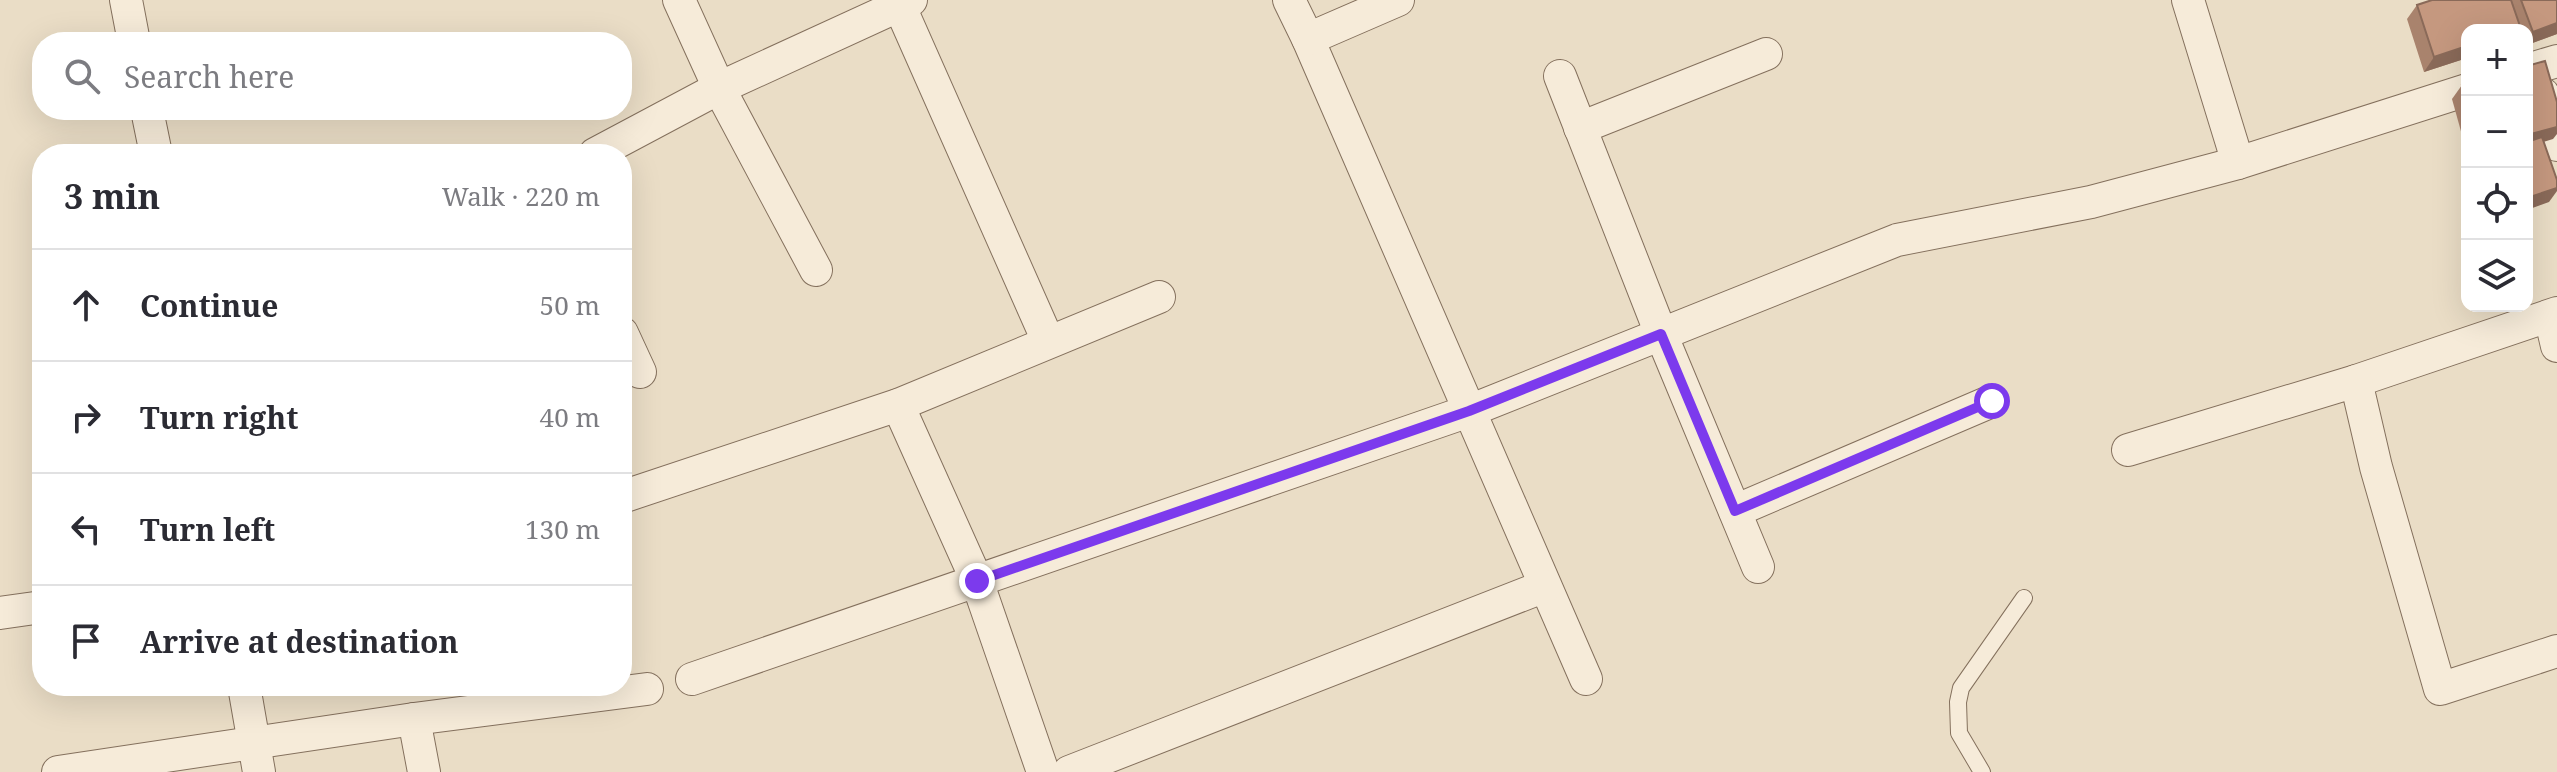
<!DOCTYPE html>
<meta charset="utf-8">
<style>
body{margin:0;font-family:"Noto Serif",serif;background:#f7f7f7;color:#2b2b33}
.controls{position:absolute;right:24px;top:24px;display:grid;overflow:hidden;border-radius:16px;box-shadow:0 8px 32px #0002}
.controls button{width:72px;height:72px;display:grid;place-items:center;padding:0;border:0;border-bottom:2px solid #e1e1e2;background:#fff;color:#2b2b33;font:40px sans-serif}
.stop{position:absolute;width:24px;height:24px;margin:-18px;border:6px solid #7c3aed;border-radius:50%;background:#fff}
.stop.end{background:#7c3aed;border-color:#fff;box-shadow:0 2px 8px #0008}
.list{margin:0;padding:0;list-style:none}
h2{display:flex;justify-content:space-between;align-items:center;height:104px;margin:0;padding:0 32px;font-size:34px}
h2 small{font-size:26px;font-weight:400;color:#7c7c81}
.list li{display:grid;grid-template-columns:52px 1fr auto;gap:24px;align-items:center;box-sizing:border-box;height:112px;padding:0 32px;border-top:2px solid #e1e1e2}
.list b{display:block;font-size:30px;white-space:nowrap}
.list em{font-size:26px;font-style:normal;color:#7c7c81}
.icon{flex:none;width:44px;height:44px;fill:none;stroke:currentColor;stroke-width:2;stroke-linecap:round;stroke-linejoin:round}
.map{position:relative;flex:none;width:2557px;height:772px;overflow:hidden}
.search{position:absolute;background:#fff;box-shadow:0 8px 32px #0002;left:32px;top:32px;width:600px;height:88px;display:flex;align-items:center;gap:20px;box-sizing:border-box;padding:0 28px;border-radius:32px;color:#7c7c81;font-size:30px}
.panel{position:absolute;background:#fff;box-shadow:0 8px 32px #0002;left:32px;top:144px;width:600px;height:552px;border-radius:32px}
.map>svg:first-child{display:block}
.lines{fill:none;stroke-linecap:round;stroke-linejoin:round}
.lane-casing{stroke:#84705d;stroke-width:18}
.street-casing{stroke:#84705d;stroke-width:34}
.lane{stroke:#f6ebd9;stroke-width:16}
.street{stroke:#f6ebd9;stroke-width:32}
.wall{fill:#a9836d}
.shaded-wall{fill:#8a6a59}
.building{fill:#c5987f;stroke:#8a6a59;stroke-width:2}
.route{stroke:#7c3aed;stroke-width:10}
</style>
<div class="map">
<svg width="2557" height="772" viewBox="0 0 2557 772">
<rect width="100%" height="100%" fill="#eaddc6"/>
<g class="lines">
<!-- lane casing -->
<g class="lane-casing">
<polyline id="lane" points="1982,772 1959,733 1958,702 1961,688 2024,598"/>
</g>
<!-- street casing -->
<g class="street-casing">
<g id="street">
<polyline points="126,0 134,42"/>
<polyline points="679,0 719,88 816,270"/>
<polyline points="897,0 1048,341"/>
<polyline points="1289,0 1308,39 1586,679"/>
<polyline points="2188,0 2238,163"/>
<polyline points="1308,39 1398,0"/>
<polyline points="2527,70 2557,61"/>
<polyline points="1560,76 1661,334 1758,567"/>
<polyline points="2543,94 2557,145"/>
<polyline points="147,110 156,154"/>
<polyline points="1580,128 1766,54"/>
<polyline points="595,154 719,88 911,0"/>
<polyline points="2550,316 2557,346"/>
<polyline points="622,333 640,372"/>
<polyline points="2356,381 2557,313"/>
<polyline points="898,405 977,581 1043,772"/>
<polyline points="2128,450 2356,381 2376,467 2440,689 2557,651"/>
<polyline points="622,497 898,405 1159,297"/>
<polyline points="1735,511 1992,401"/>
<polyline points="0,613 42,607"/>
<polyline points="692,679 1469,411 1897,240 2091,202 2238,163 2467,90"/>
<polyline points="244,686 259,772"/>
<polyline points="414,719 424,772"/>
<polyline points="58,772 414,719 647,689"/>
<polyline points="1069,772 1545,586"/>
</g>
</g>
<!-- lane -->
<use href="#lane" class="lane"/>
<!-- street -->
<use href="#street" class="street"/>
</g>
<!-- wall -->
<g class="wall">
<polygon points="2432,0 2557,0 2557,34 2527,45 2527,30 2467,30 2467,58 2424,72 2407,19 2417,5"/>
<polygon points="2467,83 2467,153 2452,99 2462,85"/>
</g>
<!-- shaded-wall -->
<g class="shaded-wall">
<polygon points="2557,23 2557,34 2527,45 2527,41 2533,32"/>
<polygon points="2467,46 2467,58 2424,72 2434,57"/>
<polygon points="2557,127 2557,134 2553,139 2527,147 2527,135"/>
<polygon points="2557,188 2557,191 2549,202 2527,210 2527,198"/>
</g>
<!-- building -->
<g class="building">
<polygon points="2432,0 2511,0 2521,29 2517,30 2467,30 2467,46 2434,57 2417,5"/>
<polygon points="2521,0 2557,0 2557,23 2533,32"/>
<polygon points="2545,61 2557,102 2557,127 2527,135 2527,66"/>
<polygon points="2467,83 2467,102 2462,85"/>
<polygon points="2542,137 2557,180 2557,188 2527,198 2527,142"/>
</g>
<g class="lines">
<!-- route -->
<polyline class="route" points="977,581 1469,411 1661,334 1735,511 1992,401"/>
</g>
</svg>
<div class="controls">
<button>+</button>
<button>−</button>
<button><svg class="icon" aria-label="locate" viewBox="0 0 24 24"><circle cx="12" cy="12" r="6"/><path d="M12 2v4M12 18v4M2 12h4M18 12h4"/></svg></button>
<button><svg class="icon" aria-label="layers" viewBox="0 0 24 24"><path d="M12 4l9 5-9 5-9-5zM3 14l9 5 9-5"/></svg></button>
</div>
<div class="stop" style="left:1992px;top:401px"></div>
<div class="stop end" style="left:977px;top:581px"></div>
<div class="search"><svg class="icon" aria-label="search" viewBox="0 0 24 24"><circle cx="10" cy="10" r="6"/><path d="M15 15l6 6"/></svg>Search here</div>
<section class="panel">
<h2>3 min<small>Walk · 220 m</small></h2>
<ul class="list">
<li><svg class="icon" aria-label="ahead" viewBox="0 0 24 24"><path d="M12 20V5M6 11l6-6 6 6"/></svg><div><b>Continue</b></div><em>50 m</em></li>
<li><svg class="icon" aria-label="right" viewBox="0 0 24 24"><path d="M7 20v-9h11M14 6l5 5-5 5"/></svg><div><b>Turn right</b></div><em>40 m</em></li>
<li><svg class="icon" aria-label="left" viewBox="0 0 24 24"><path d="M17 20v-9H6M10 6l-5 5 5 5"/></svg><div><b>Turn left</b></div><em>130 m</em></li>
<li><svg class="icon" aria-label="arrive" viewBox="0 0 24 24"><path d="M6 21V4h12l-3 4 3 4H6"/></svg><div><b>Arrive at destination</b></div></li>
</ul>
</section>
</div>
